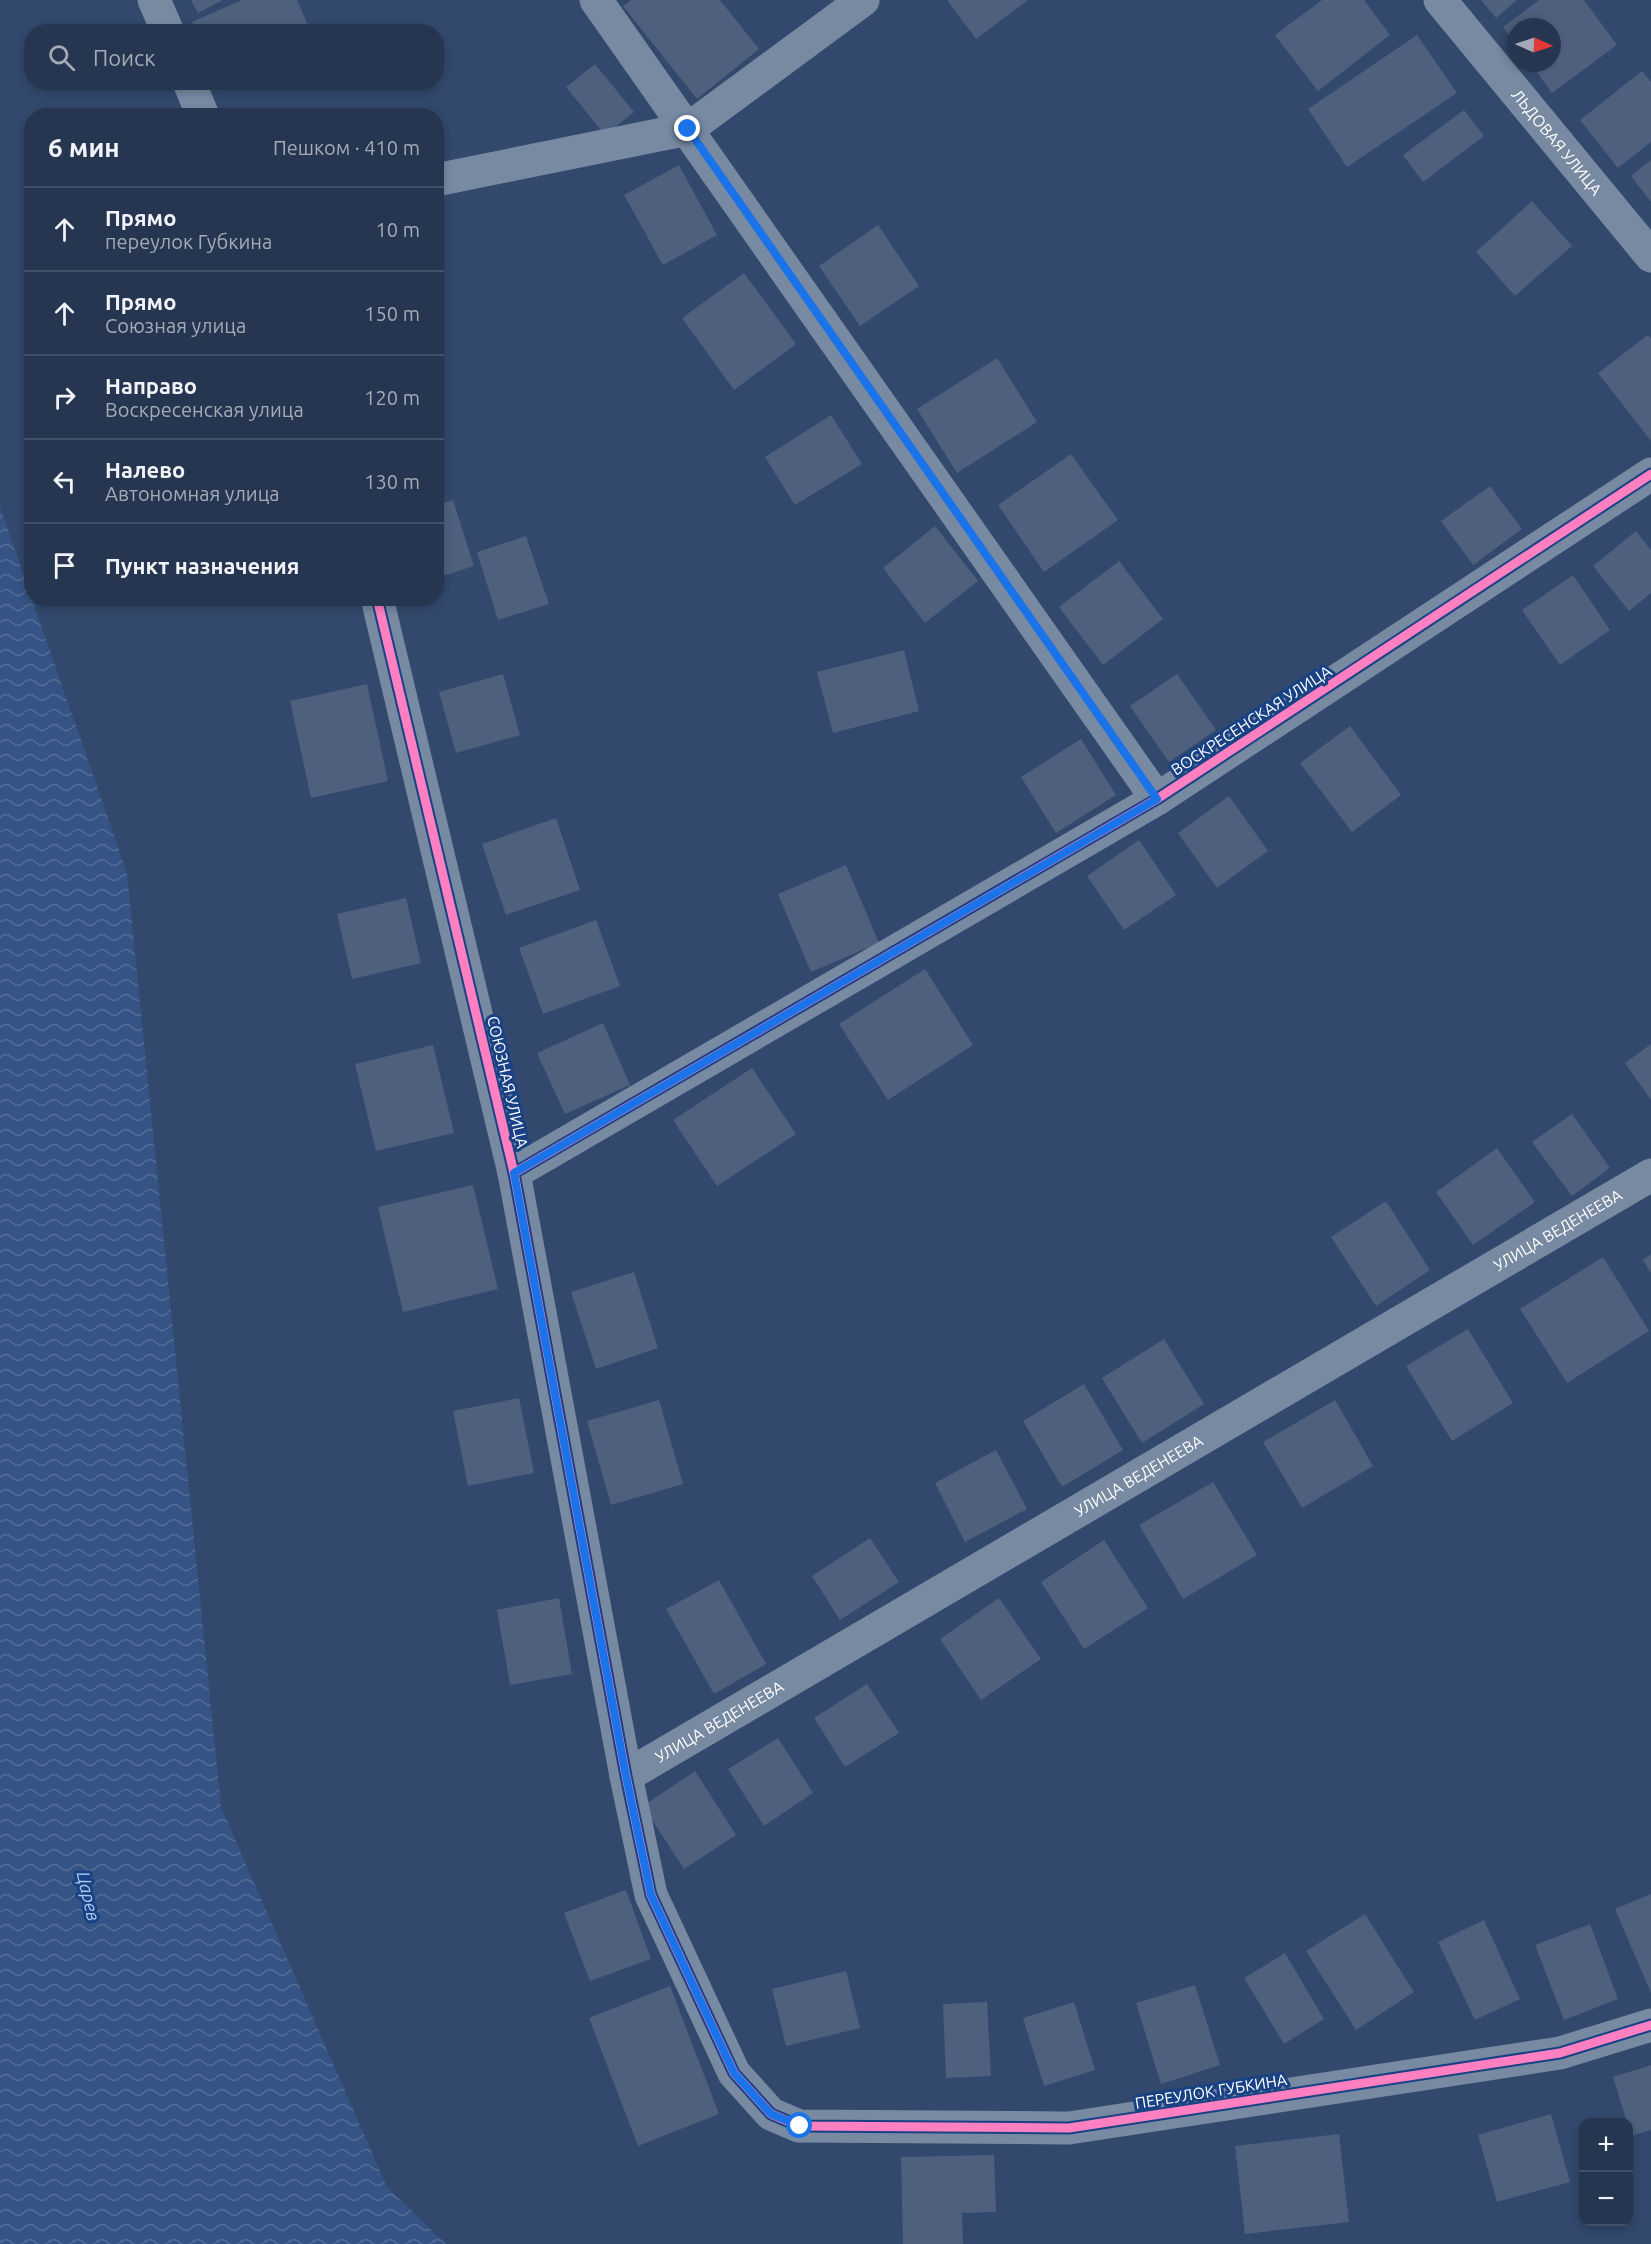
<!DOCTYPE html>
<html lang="ru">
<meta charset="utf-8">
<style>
body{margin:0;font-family:Ubuntu,sans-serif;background:#2e3e58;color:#f1f3f6}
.controls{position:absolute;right:18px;bottom:18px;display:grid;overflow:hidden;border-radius:12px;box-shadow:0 3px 9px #0003}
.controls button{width:54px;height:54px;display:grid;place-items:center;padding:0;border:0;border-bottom:2px solid #425068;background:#263651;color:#f1f3f6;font:30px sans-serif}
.compass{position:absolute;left:1507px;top:18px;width:54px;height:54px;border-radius:50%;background:#263651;box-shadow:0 3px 9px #0003;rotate:93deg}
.stop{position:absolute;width:18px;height:18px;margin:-14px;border:4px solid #1a73e8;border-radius:50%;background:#fff}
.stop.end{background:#1a73e8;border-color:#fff;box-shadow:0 2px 6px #0008}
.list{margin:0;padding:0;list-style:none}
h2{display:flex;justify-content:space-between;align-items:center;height:78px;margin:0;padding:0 24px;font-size:26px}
h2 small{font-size:20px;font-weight:400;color:#a4abb7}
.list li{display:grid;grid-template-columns:39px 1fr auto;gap:18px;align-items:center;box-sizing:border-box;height:84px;padding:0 24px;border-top:2px solid #425068}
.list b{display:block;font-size:22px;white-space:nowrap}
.list p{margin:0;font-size:20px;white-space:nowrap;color:#a4abb7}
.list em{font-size:20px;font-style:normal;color:#a4abb7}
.icon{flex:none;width:33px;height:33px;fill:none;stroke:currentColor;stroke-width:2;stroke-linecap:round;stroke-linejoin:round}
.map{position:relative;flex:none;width:1651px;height:2244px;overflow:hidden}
.search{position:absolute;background:#263651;box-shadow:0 3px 9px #0003;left:24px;top:24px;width:420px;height:66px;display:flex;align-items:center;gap:15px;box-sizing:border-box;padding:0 21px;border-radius:24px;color:#a4abb7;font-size:22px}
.panel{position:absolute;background:#263651;box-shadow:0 3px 9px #0003;left:24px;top:108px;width:420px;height:498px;border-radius:24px}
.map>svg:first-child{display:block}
.water{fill:url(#water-waves)}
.building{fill:#4e607d}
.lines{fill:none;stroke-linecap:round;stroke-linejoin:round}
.minor{stroke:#7889a2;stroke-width:33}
.cycleway-casing{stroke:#194285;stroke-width:13}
.cycleway{stroke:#ff80c0;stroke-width:9}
.route{stroke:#1a73e8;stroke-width:8}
.labels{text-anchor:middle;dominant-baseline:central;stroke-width:6;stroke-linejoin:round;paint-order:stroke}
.street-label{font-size:16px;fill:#fff;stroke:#194285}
.water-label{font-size:18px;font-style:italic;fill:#abc8f3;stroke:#194285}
</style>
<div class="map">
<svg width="1651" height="2244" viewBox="0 0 1651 2244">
<defs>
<pattern id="water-waves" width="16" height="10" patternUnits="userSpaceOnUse" patternTransform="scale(1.5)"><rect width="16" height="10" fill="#355384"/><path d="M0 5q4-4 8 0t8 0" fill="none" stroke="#536d96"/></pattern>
</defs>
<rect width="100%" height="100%" fill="#32486c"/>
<!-- water -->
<polygon class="water" points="0,507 127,873 221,1807 387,2187 446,2244 0,2244"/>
<!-- building -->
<g class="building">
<polygon points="191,0 223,0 198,13"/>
<polygon points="242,0 297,0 311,32 196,32 192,22"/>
<polygon points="631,0 720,0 759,49 697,99 623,6"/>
<polygon points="947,0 1028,0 976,39"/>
<polygon points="1322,0 1364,0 1390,35 1318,91 1275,35"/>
<polygon points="1481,0 1517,0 1496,18"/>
<polygon points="1539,0 1584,0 1617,45 1552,93 1530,63 1552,63 1552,27 1516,27 1516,44 1503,27"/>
<polygon points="1417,35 1457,93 1347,167 1308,109"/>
<polygon points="595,64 634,112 605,135 566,87"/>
<polygon points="1642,71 1651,82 1651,142 1618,168 1580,120"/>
<polygon points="218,82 240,82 222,91"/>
<polygon points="1464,110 1484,136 1423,182 1403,155"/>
<polygon points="1651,160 1651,202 1631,176"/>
<polygon points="679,165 717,235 663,265 624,195"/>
<polygon points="1532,201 1572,246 1515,296 1476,252"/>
<polygon points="878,225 919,286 860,326 819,266"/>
<polygon points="744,273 796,344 734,390 682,318"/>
<polygon points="1648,335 1651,339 1651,441 1598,373"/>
<polygon points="997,358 1037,422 957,473 917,409"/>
<polygon points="831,415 862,464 795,505 765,457"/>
<polygon points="1071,454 1118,520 1044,572 998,505"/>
<polygon points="1490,486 1522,529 1473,565 1441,521"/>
<polygon points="453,500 474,566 436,578 436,505"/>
<polygon points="935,526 978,581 925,623 883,568"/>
<polygon points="1636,531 1651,550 1651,593 1629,611 1593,566"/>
<polygon points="526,536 549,604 498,620 477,552"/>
<polygon points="1119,561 1163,619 1103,665 1059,607"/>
<polygon points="1573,575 1610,630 1560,665 1522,610"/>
<polygon points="904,650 919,711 833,733 817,672"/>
<polygon points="503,674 520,735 456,753 439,692"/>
<polygon points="1177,674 1216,730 1169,762 1130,706"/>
<polygon points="367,684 388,781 311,798 290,701"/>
<polygon points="1350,726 1401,795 1352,832 1300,763"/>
<polygon points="1081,739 1116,795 1056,833 1021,777"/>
<polygon points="1229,796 1268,851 1217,888 1178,833"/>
<polygon points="556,818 580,890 506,915 482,844"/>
<polygon points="1139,840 1176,895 1124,930 1087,876"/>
<polygon points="846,865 879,943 811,972 778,894"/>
<polygon points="406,898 421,963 352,979 337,914"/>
<polygon points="596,920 620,986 543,1014 519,948"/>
<polygon points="925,969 973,1045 888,1100 839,1024"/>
<polygon points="603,1023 630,1085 565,1114 537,1053"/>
<polygon points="1651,1044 1651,1100 1625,1063"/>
<polygon points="433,1045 454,1133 376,1151 355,1064"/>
<polygon points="752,1068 796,1134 717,1186 673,1120"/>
<polygon points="1572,1114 1610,1168 1572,1196 1532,1142"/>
<polygon points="1497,1148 1535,1202 1473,1245 1436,1192"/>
<polygon points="473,1185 498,1289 403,1312 378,1207"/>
<polygon points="1386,1201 1430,1270 1376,1306 1331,1237"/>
<polygon points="1651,1254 1651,1273 1643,1260"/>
<polygon points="1603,1257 1649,1331 1567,1383 1520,1309"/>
<polygon points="634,1272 658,1348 596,1369 571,1292"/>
<polygon points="1468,1329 1513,1403 1452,1441 1406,1366"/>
<polygon points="1164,1339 1204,1404 1142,1443 1102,1378"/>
<polygon points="1084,1384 1123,1450 1062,1487 1023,1421"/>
<polygon points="519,1398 534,1473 468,1486 453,1411"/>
<polygon points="659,1400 683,1484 611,1505 587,1421"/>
<polygon points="1335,1400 1373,1466 1302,1508 1263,1442"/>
<polygon points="996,1450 1027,1509 965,1542 935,1483"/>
<polygon points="1213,1482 1257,1555 1183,1599 1139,1525"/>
<polygon points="870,1538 899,1582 840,1620 812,1576"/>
<polygon points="1104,1540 1148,1608 1084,1649 1041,1582"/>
<polygon points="719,1580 766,1664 714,1694 666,1609"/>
<polygon points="559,1598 572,1674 510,1685 497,1610"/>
<polygon points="999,1598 1041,1659 981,1700 940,1639"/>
<polygon points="867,1684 899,1733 845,1767 814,1718"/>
<polygon points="778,1738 813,1793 764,1826 728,1769"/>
<polygon points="695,1771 736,1835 684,1869 643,1806"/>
<polygon points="626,1890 651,1959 590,1981 564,1913"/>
<polygon points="1651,1894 1651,1993 1615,1909"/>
<polygon points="1365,1914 1414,1992 1356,2030 1306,1951"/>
<polygon points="1484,1920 1520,1999 1475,2020 1438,1942"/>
<polygon points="1590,1924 1618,1999 1564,2020 1535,1945"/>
<polygon points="1285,1953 1324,2019 1284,2044 1244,1978"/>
<polygon points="846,1971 860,2028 786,2046 772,1989"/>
<polygon points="1195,1985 1220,2065 1161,2084 1136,2003"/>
<polygon points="670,1986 719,2114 638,2146 589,2018"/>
<polygon points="987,2002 991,2076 946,2078 943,2004"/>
<polygon points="1074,2002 1095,2070 1044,2086 1023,2018"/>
<polygon points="1651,2065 1651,2130 1631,2136 1628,2122 1627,2122 1613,2077"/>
<polygon points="1551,2114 1570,2182 1497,2202 1478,2135"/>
<polygon points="1339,2134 1349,2222 1245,2234 1235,2146"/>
<polygon points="994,2155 996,2212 962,2213 963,2244 903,2244 901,2157"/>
</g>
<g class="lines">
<!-- minor -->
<g class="minor">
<polyline points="154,0 168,32"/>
<polyline points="596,0 1157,799"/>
<path id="s1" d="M1440,0L1651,256"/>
<polyline points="189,82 203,116"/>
<polyline points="436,180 688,129 863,0"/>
<polyline points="377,598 514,1173 626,1776 651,1895 734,2073 771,2114 799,2126 1069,2128 1560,2053 1651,2025"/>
<polyline points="514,1173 1157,799 1651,474"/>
<path id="s2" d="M626,1776L1651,1175"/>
</g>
<!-- cycleway casing -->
<g class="cycleway-casing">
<g id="cycleway">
<polyline points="377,598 514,1173 626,1776 651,1895 734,2073 771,2114 799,2126 1069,2128 1560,2053 1651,2025"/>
<polyline points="514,1173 1157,799 1651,474"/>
</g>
</g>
<!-- cycleway -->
<use href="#cycleway" class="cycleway"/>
</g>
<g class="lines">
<!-- route -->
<polyline class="route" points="688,129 1157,799 514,1173 626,1776 651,1895 734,2073 771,2114 800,2126"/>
</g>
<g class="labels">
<!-- street labels -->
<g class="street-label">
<text stroke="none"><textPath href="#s1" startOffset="184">ЛЬДОВАЯ УЛИЦА</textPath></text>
<text transform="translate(1251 720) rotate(-33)">ВОСКРЕСЕНСКАЯ УЛИЦА</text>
<text transform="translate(508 1082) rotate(77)">СОЮЗНАЯ УЛИЦА</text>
<text stroke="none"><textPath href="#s2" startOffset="1080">УЛИЦА ВЕДЕНЕЕВА</textPath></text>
<text stroke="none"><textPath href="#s2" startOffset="594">УЛИЦА ВЕДЕНЕЕВА</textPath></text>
<text stroke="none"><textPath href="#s2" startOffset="108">УЛИЦА ВЕДЕНЕЕВА</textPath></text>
<text transform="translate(1211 2091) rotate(-9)">ПЕРЕУЛОК ГУБКИНА</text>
</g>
<!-- water labels -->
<g class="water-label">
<text transform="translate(89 1896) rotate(77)">Царев</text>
</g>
</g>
</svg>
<div class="controls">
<button>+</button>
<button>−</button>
</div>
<svg class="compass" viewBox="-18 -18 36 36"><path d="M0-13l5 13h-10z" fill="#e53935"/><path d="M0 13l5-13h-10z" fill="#a4abb7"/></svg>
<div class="stop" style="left:800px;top:2126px"></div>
<div class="stop end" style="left:688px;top:129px"></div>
<div class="search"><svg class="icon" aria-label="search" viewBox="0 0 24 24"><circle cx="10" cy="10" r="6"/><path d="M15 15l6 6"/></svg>Поиск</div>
<section class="panel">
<h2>6 мин<small>Пешком · 410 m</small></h2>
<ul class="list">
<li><svg class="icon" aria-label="ahead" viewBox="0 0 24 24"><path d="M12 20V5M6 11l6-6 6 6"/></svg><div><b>Прямо</b><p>переулок Губкина</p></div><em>10 m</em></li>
<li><svg class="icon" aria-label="ahead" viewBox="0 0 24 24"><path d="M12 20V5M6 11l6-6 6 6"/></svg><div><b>Прямо</b><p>Союзная улица</p></div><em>150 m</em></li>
<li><svg class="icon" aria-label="right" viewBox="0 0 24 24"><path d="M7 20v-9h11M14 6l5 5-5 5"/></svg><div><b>Направо</b><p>Воскресенская улица</p></div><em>120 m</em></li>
<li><svg class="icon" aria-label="left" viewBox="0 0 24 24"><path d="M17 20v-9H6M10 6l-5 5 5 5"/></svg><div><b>Налево</b><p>Автономная улица</p></div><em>130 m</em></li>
<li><svg class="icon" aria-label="arrive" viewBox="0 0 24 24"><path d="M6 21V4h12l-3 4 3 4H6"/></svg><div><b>Пункт назначения</b></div></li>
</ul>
</section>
</div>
